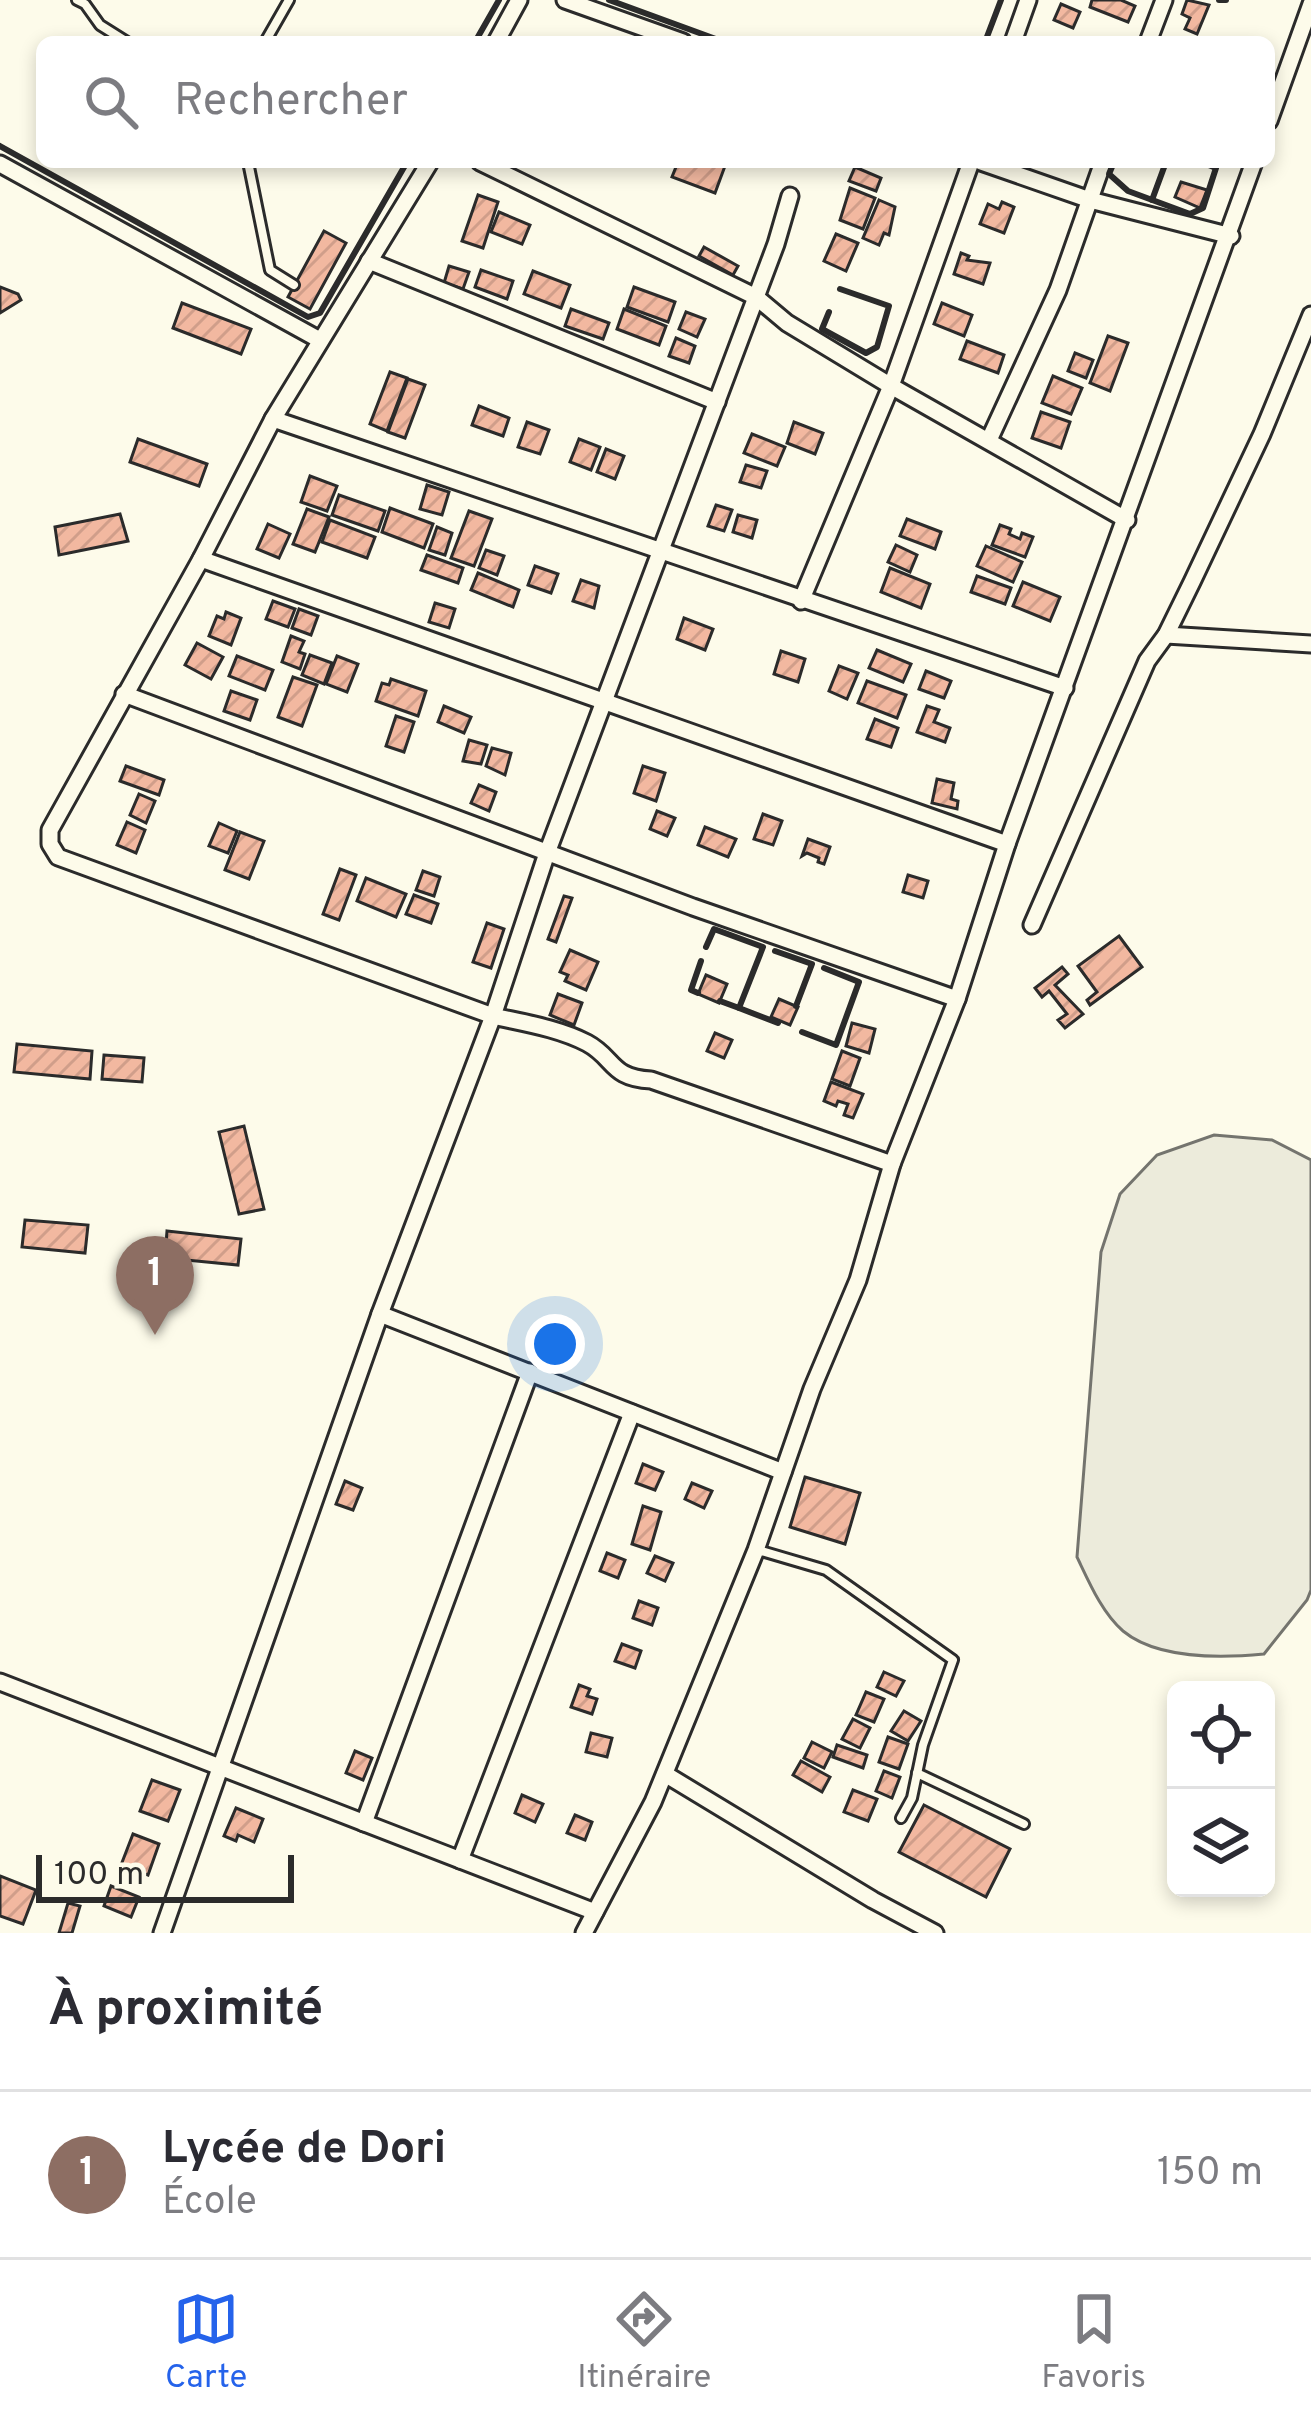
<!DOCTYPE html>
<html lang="fr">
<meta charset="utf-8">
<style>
body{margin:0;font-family:Overpass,sans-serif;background:#f2f2f3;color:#2b2b33}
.controls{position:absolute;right:36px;bottom:36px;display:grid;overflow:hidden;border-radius:18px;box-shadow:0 6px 18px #0003}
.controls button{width:108px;height:108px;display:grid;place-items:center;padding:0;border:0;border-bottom:3px solid #e1e1e2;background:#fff;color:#2b2b33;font:60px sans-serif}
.scale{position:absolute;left:36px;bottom:30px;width:258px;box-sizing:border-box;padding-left:12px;border:6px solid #2b2b2b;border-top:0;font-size:33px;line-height:42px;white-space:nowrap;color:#2b2b2b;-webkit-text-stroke:9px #fdfbea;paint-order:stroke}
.you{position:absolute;left:555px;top:1344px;width:42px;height:42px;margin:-30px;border:9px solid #fff;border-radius:50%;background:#1a73e8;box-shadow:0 0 0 18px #1a73e833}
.badge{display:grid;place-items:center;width:78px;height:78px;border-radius:50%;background:#2563eb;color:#fff;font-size:39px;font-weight:700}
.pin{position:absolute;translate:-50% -99px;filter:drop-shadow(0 3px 6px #0008)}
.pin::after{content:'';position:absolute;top:63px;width:42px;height:36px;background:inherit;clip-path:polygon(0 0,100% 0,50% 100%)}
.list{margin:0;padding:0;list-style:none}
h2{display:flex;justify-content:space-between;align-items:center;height:156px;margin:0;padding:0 48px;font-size:51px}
h2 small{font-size:39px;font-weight:400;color:#7c7c81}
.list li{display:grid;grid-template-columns:78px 1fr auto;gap:36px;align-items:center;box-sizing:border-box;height:168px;padding:0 48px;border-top:3px solid #e1e1e2}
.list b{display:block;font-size:45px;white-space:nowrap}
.list p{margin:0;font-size:39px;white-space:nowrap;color:#7c7c81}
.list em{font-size:39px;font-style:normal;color:#7c7c81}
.icon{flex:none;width:66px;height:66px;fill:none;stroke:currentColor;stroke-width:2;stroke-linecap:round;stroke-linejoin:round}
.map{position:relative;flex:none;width:1311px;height:1933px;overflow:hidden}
.search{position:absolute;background:#fff;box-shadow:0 6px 18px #0003;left:36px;right:36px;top:36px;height:132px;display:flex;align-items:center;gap:30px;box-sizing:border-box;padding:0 42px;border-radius:18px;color:#7c7c81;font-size:45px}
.sheet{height:324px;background:#fff}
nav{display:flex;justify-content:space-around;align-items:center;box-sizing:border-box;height:168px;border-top:3px solid #e1e1e2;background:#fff;font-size:33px;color:#7c7c81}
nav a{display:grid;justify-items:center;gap:6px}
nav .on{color:#2563eb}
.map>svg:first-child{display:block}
.grass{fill:#ecebdb;stroke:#74746e;stroke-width:3}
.building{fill:url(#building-hatch);stroke:#2b2b2b;stroke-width:3}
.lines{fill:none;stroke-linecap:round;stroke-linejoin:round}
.lane-casing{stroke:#2b2b2b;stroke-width:14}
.street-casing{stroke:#2b2b2b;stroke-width:21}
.lane{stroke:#fdfbea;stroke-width:8}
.street{stroke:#fdfbea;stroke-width:15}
.wall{stroke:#2b2b2b;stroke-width:6}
</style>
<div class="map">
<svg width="1311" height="1933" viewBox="0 0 1311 1933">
<defs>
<pattern id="building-hatch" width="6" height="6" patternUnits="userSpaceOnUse" patternTransform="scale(3)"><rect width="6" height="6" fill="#f2b8a0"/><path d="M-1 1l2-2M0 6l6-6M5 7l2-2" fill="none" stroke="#d09e8a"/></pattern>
</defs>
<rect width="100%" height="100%" fill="#fdfbea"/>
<!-- grass -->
<path class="grass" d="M1214,1135L1272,1140L1311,1160V1590L1307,1600L1264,1654C1222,1658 1158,1660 1123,1631C1102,1613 1089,1582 1077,1557L1101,1252L1120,1194L1157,1155Z"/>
<!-- building -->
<g class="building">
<polygon points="1092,0 1121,0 1135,6 1128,22 1090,7"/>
<polygon points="1187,0 1209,5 1197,34 1185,29 1190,18 1182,14"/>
<polygon points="1061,4 1080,12 1073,28 1054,20"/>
<polygon points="678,162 714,162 725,166 715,193 672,177"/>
<polygon points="855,167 881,178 876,191 849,181"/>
<polygon points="1181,182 1207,190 1200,208 1175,197"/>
<polygon points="850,188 875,198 863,229 840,220"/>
<polygon points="478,195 498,202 483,248 462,241"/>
<polygon points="879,200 895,207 889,235 884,233 879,245 863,238"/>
<polygon points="1002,202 1014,207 1004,233 980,224 988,204 999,209"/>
<polygon points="499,212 530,225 522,244 491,232"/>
<polygon points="324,231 346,243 310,309 288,297"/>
<polygon points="836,234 858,243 846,271 824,261"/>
<polygon points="704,247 738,266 733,275 699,256"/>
<polygon points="961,253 969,256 967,260 990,263 983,284 954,274"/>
<polygon points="449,266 469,272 463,289 444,283"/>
<polygon points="481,270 513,281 507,299 475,287"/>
<polygon points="533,271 570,285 561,308 524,294"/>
<polygon points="0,287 18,294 21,300 0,313"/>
<polygon points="634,287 675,302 668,322 627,307"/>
<polygon points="182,303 251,329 241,354 173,328"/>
<polygon points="942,303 972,315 964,336 934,324"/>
<polygon points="571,309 609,323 603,339 565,326"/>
<polygon points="624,309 666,326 659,345 617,329"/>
<polygon points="686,312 705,319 697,337 679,329"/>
<polygon points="1108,336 1128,343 1110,391 1090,383"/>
<polygon points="676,338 695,346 689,363 669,356"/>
<polygon points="967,341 1004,355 998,373 960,359"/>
<polygon points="1075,353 1093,360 1086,378 1068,371"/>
<polygon points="390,372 407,378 387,431 370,424"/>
<polygon points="1053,376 1082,388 1071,414 1042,403"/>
<polygon points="408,379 425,385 405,438 388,432"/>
<polygon points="479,406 509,418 503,436 472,425"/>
<polygon points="1041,412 1070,422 1061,448 1032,438"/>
<polygon points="527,422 549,430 540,454 518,447"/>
<polygon points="794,422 823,433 815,454 787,443"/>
<polygon points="752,434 785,447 777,466 744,453"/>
<polygon points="138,439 207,464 199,486 130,462"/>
<polygon points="579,439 600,447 591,470 570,462"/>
<polygon points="606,449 624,456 615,479 597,472"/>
<polygon points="746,465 767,471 761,488 740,482"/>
<polygon points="310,476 337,486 327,511 301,502"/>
<polygon points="427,485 449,492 442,515 420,509"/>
<polygon points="339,495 385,511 378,531 332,515"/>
<polygon points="716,505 732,510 724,531 708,526"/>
<polygon points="390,508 433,524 424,548 382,532"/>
<polygon points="307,509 329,517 315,552 293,544"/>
<polygon points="469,511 492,519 474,566 451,558"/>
<polygon points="120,514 128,541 59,555 55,527"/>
<polygon points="738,515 757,520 752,538 733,532"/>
<polygon points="907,519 941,532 935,549 900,536"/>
<polygon points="330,520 375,537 367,558 322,542"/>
<polygon points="268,524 290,534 279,558 257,549"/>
<polygon points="1000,525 1011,529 1009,534 1020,539 1022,533 1033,537 1025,557 992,545"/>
<polygon points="437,527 452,533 445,555 429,550"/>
<polygon points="896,545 917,555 910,572 888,562"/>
<polygon points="986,546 1022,562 1013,582 977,566"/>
<polygon points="486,550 504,556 497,575 479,568"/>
<polygon points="427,555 463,568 458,583 421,570"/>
<polygon points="535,566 558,574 551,593 528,585"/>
<polygon points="890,568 930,584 921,608 881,592"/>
<polygon points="478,573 519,590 513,607 471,590"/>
<polygon points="977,576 1011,588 1005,604 971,592"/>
<polygon points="581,580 599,586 594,608 573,601"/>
<polygon points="1023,582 1060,597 1050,621 1013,606"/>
<polygon points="273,601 295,609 288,627 266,619"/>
<polygon points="435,603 455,609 449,628 429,622"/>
<polygon points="299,609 318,616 311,635 292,628"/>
<polygon points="226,612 241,618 231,645 209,636 217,616 224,619"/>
<polygon points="684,618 713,629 705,650 677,639"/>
<polygon points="291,636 304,641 299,652 305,654 300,669 282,662"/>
<polygon points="197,643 223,657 211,679 185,665"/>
<polygon points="877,650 911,664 903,682 869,668"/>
<polygon points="781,651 805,659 798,682 774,674"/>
<polygon points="310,655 332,663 324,684 302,675"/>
<polygon points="237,656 273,670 265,690 229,676"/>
<polygon points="337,656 358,664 347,692 326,684"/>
<polygon points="839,666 858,673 847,699 829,691"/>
<polygon points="926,671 951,681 944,698 919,689"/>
<polygon points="293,677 317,685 302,726 278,717"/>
<polygon points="391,679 426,691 418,716 376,701 382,683 389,685"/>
<polygon points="867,681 906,695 897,718 858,703"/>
<polygon points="231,691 257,700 250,720 224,711"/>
<polygon points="444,706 471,717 464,733 438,722"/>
<polygon points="927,706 939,710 934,722 950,728 945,742 917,732"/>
<polygon points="396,716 414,722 404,752 386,746"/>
<polygon points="875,719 898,728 891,747 867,739"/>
<polygon points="469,740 487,745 481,764 463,761"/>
<polygon points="492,748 511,753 505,775 486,766"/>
<polygon points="126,766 164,780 159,795 120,781"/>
<polygon points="643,766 665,773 656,801 634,793"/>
<polygon points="937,779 954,783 951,799 958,801 957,809 932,803"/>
<polygon points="479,785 496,792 489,811 471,803"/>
<polygon points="139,794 155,801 146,823 130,815"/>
<polygon points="657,811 675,818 667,836 650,829"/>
<polygon points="763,814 782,821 773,845 754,839"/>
<polygon points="127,822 145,830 136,853 117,845"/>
<polygon points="219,823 237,831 228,853 209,846"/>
<polygon points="705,827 736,839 728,857 698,845"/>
<polygon points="240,832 264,841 249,879 225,870"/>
<polygon points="808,839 830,847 824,864 818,862 819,858 807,853 802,856"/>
<polygon points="340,869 356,875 339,920 323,914"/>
<polygon points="423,871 440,877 434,896 416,890"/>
<polygon points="908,875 928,881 923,898 903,892"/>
<polygon points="366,878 406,894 396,917 357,901"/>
<polygon points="414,895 438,904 431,923 406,914"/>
<polygon points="564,896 572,898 556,942 548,939"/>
<polygon points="487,923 504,929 491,968 473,962"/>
<polygon points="1119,936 1142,967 1090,1005 1087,1000 1097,992 1078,966"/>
<polygon points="570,950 598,962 586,990 565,981 568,975 560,972"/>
<polygon points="1062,967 1068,974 1055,985 1083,1014 1065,1028 1058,1020 1067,1014 1049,991 1042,997 1035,988"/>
<polygon points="706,975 727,984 719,1003 698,994"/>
<polygon points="558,994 582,1003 574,1025 550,1015"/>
<polygon points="779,999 798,1007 790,1025 771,1017"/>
<polygon points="852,1023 875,1029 869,1053 846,1046"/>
<polygon points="715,1033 732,1040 724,1058 707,1051"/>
<polygon points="17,1044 92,1051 90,1079 14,1072"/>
<polygon points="842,1051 860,1058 850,1086 832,1079"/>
<polygon points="104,1055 144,1058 142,1082 102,1079"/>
<polygon points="831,1082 863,1094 853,1118 844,1115 848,1104 838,1101 836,1106 824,1101"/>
<polygon points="244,1126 264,1209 239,1214 219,1132"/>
<polygon points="25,1220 88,1225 85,1253 22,1247"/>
<polygon points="167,1231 241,1239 238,1265 165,1258"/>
<polygon points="643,1464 663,1472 655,1490 636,1483"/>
<polygon points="805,1477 860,1493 845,1544 790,1527"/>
<polygon points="345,1481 362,1488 353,1510 336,1504"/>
<polygon points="692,1483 712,1491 704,1508 685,1499"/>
<polygon points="643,1506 661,1512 650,1550 632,1544"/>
<polygon points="607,1553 625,1560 618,1578 600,1571"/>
<polygon points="655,1556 673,1563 665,1581 647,1573"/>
<polygon points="639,1601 658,1608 652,1625 633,1618"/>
<polygon points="622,1644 641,1651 635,1668 615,1661"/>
<polygon points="884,1672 904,1681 896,1696 877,1687"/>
<polygon points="579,1685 590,1689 587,1696 597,1699 592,1714 571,1707"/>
<polygon points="866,1692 884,1699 874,1722 856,1715"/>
<polygon points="904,1711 921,1721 908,1741 891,1731"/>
<polygon points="853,1719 870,1728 860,1748 842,1739"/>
<polygon points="591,1733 612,1738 607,1757 586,1752"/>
<polygon points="888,1737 908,1744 899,1769 879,1762"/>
<polygon points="812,1742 832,1752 824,1768 804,1758"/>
<polygon points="837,1745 867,1755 863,1768 833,1757"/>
<polygon points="355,1751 372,1758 363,1780 346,1773"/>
<polygon points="801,1761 830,1777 822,1792 793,1775"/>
<polygon points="884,1771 900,1777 892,1798 876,1791"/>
<polygon points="152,1780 180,1790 168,1821 140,1811"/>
<polygon points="853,1790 877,1799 868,1821 844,1812"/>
<polygon points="522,1795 543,1804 535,1822 515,1813"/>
<polygon points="924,1805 1010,1849 986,1897 899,1852"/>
<polygon points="236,1808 263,1819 254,1842 238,1835 236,1841 224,1836"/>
<polygon points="575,1815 592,1822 585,1840 567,1833"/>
<polygon points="133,1834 159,1844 148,1875 121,1865"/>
<polygon points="0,1876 36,1890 23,1924 0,1916"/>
<polygon points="111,1886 139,1897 131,1917 104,1906"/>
<polygon points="68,1903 80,1906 72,1933 59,1933"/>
</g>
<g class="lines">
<!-- lane casing -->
<g class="lane-casing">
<g id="lane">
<polyline points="77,0 85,4 100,25 127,42"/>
<polyline points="265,42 289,0"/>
<polyline points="248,162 270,270 294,285"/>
<polyline points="758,1550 826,1570 953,1660 923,1745 912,1798 901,1818"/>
<polyline points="917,1773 1024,1824"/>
</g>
</g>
<!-- street casing -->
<g class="street-casing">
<g id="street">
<polyline points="565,0 683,42"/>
<polyline points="496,42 519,0"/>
<polyline points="1013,42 1028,0"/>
<polyline points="1148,42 1164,0"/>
<polyline points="1269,121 1311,4"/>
<path d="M430,162L273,419L201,559L50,830V844L58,857L493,1016C524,1023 558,1028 587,1043C615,1058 610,1078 651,1080L892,1164"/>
<polyline points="480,162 756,297 787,323 891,386 1127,520"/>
<polyline points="981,162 1090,200 1231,236"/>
<polyline points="0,164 318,339"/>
<polyline points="369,261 717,402"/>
<polyline points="273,419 1065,688"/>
<polyline points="989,440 1058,290 1103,162"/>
<polyline points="201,559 1007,844"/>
<polyline points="801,601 891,386 971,162"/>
<polyline points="1166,635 1311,644"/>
<polyline points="124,694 693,907 957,999"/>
<polyline points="1032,925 1147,661 1166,635 1192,582 1262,434 1311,315"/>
<polyline points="380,1314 783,1472"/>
<polyline points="0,1682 595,1912"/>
<polyline points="665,1774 873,1900 935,1933"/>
<polyline points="364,1823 530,1372"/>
<polyline points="460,1860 632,1413"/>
<polyline points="162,1933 380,1314 493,1016 547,853 776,244 790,196"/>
<polyline points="584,1933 653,1802 756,1550 812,1389 858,1280 892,1164 957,999 1007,844 1254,162"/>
</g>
</g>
<!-- lane -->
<use href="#lane" class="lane"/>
<!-- street -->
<use href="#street" class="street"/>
<!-- wall -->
<g class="wall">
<polyline points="609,0 724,42"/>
<polyline points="1219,0 1226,0"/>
<polyline points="475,42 499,0"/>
<polyline points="985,42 1001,0"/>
<polyline points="0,146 308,317 320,313 407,162"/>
<polyline points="1114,162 1109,174 1128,191 1190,214 1203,208 1216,168 1201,162"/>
<polyline points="1152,200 1166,162"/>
<polyline points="829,312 822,329 866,353 877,347 889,306 840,289"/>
<polyline points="706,947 714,929 763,947 739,1008 720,1001"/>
<polyline points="775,951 812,964 796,1006"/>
<polyline points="698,993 691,990 701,961"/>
<polyline points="739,1008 778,1023"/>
<polyline points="802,1032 836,1045 859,982 824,968"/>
</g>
</g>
</svg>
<div class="controls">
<button><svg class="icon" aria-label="locate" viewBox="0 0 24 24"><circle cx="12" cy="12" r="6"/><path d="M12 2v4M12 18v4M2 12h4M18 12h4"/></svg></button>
<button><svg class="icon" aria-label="layers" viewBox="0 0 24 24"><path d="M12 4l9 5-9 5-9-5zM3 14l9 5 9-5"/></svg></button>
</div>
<div class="scale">100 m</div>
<div class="you"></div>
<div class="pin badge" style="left:155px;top:1335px;background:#8d6e63">1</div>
<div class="search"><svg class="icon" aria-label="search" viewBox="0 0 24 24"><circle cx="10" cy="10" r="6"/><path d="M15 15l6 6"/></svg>Rechercher</div>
</div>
<section class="sheet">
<h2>À proximité<small></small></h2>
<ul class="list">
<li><span class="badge" style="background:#8d6e63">1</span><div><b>Lycée de Dori</b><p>École</p></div><em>150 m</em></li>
</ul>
</section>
<nav>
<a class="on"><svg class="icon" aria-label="map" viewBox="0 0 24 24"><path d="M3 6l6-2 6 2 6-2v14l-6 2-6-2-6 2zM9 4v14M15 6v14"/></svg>Carte</a>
<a><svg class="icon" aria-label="directions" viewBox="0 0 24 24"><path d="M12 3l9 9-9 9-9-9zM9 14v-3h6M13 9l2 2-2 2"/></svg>Itinéraire</a>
<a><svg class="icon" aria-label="saved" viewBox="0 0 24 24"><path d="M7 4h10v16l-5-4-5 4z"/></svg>Favoris</a>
</nav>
